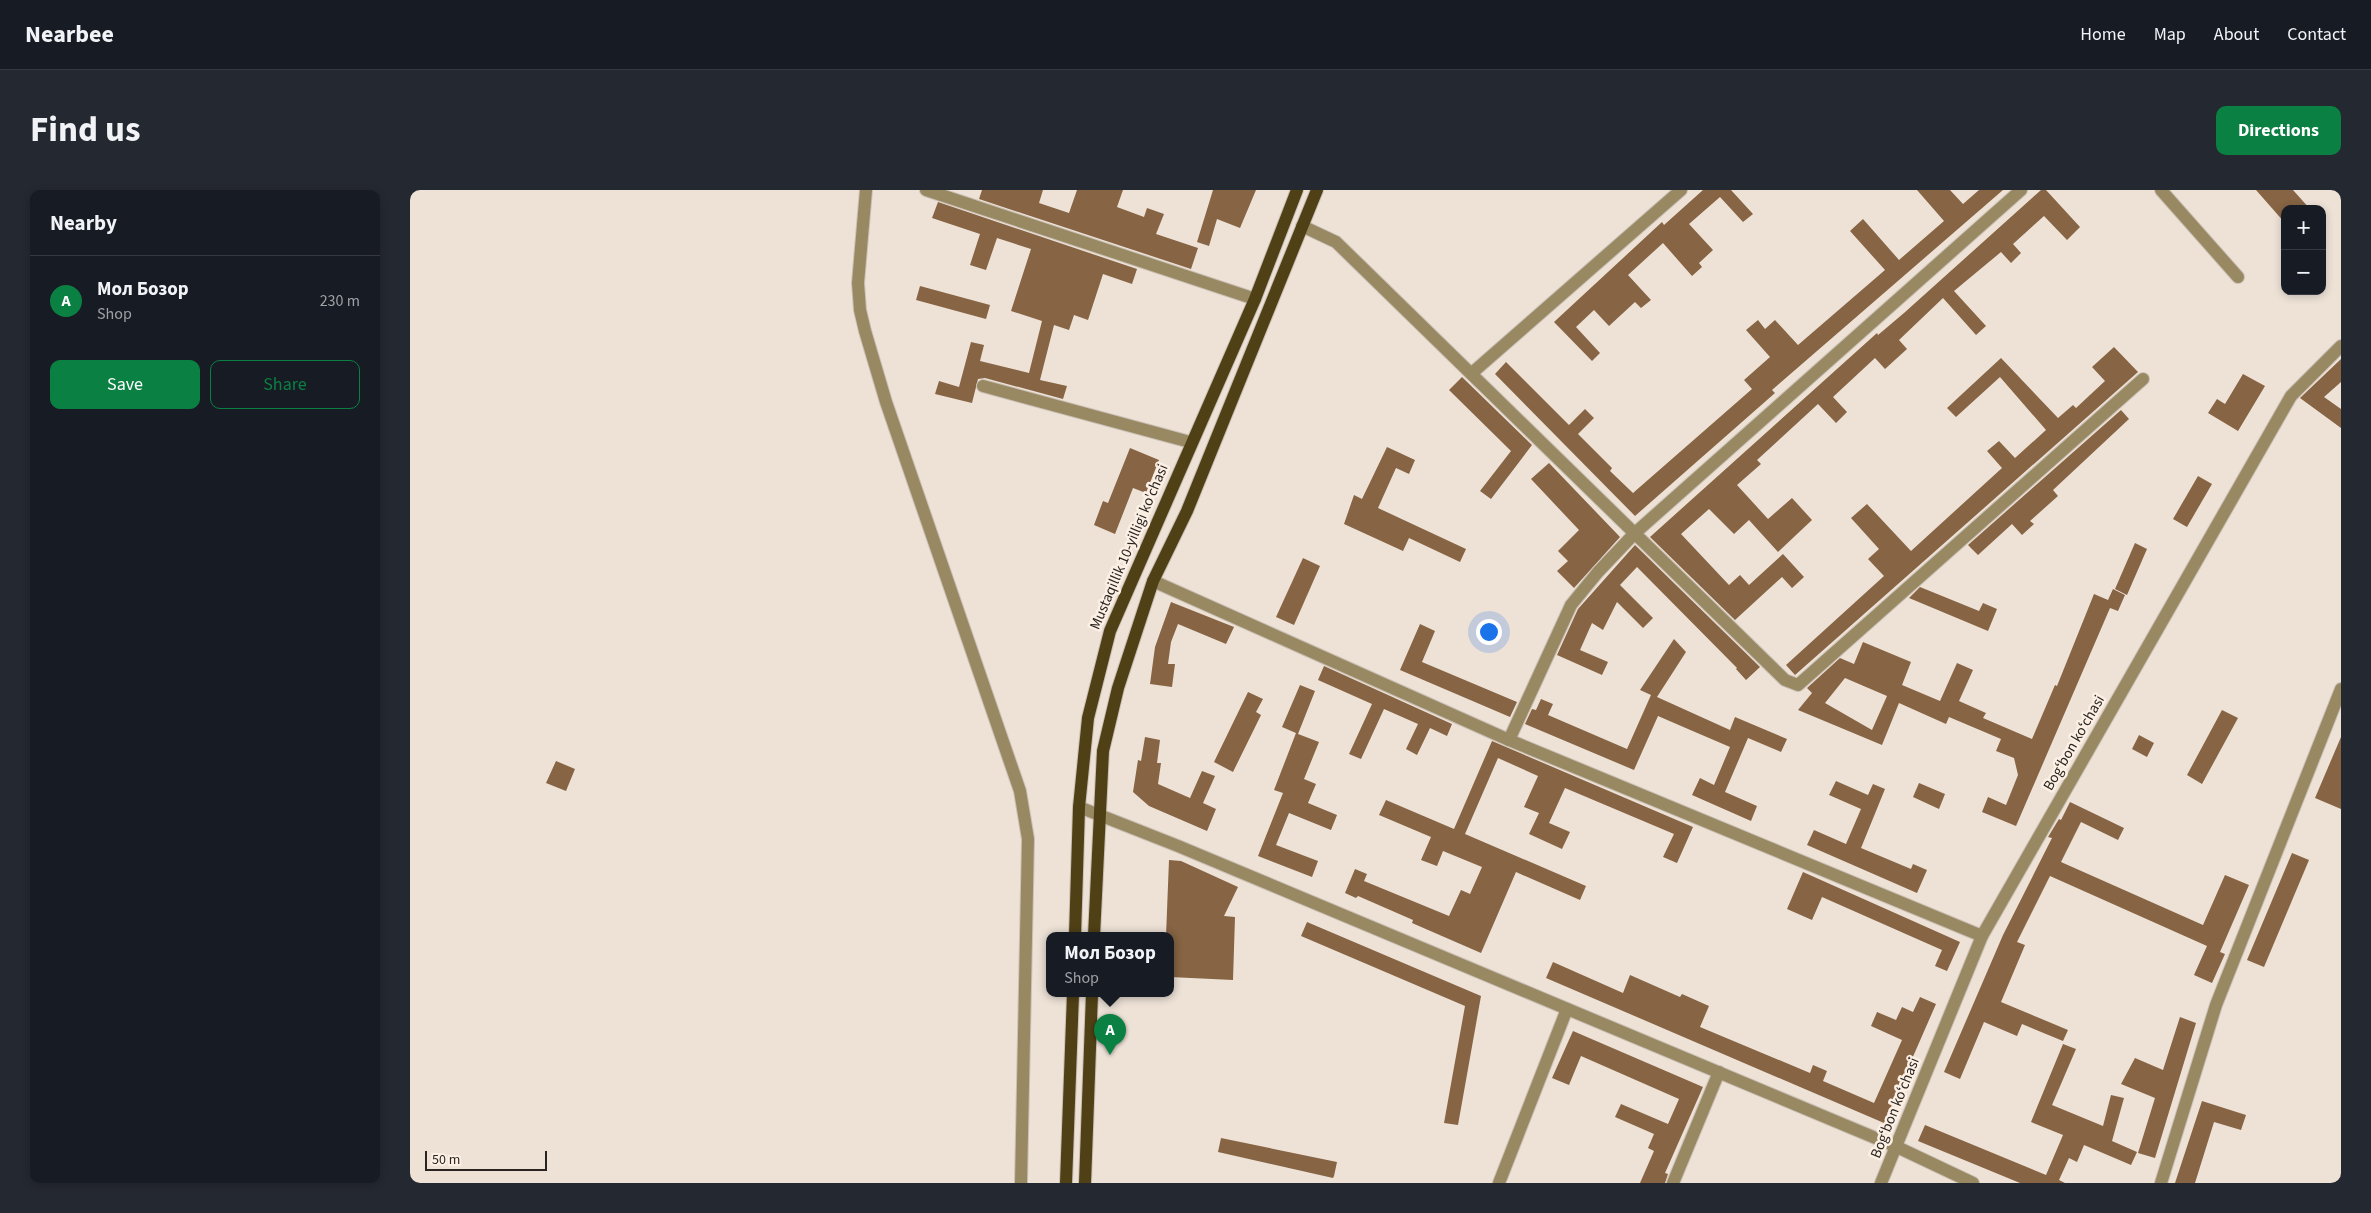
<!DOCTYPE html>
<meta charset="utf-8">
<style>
body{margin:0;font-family:"Source Sans 3",sans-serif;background:#242831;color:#f1f3f6}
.controls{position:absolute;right:15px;top:15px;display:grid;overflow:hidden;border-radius:10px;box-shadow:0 2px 8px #0003}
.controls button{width:45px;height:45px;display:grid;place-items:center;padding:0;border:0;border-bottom:1px solid #363941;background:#171b24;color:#f1f3f6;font:25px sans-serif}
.scale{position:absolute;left:15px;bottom:12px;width:122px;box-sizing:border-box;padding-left:5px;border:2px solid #292420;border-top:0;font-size:14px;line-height:18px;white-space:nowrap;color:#292420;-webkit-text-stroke:4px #fcefe4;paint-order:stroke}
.you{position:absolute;left:1078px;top:441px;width:18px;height:18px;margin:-12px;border:4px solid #fff;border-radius:50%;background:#1a73e8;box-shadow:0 0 0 8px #1a73e833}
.badge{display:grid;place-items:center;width:32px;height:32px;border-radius:50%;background:#0b8043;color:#fff;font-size:16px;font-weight:700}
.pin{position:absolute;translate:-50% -41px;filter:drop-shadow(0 1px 2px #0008)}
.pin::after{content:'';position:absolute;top:26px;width:18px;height:15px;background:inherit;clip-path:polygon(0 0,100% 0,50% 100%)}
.popup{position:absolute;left:636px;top:742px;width:128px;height:65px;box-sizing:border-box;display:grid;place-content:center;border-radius:10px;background:#171b24;filter:drop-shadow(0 1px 4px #0005);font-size:16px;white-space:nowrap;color:#9ea1a6}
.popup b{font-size:19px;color:#f1f3f6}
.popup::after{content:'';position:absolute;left:50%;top:100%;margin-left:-10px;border:10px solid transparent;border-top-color:#171b24}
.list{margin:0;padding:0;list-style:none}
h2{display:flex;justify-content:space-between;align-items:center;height:65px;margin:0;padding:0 20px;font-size:21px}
h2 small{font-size:16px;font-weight:400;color:#9ea1a6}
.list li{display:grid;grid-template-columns:32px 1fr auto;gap:15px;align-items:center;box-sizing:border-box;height:90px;padding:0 20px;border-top:1px solid #363941}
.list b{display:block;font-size:19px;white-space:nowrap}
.list p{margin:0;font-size:16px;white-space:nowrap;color:#9ea1a6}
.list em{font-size:16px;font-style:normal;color:#9ea1a6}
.actions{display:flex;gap:10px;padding:15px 20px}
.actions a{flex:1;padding:11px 0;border:1px solid #0b8043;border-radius:10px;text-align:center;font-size:18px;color:#0b8043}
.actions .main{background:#0b8043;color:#fff}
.map{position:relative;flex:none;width:1931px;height:993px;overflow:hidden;border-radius:10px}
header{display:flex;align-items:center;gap:30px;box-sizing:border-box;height:70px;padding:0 25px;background:#171b24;border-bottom:1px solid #363941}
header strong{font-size:24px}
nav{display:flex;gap:28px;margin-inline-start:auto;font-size:18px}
.intro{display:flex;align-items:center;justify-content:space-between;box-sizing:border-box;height:120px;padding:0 30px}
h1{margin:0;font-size:35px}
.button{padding:12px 22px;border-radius:10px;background:#0b8043;color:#fff;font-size:18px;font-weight:700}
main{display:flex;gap:30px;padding:0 30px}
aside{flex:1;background:#171b24;border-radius:10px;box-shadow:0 2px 8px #0003}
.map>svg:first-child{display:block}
.building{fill:#866444;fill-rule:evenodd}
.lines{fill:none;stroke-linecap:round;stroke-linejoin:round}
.minor-casing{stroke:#cbc0b6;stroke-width:14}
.major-casing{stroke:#cbc0b6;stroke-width:14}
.minor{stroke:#988963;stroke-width:12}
.major{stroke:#504015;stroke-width:12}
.labels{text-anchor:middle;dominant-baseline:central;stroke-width:5;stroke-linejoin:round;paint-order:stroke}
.street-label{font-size:15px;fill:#292420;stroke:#fcefe4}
</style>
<header>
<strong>Nearbee</strong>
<nav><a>Home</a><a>Map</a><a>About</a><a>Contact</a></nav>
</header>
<div class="intro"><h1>Find us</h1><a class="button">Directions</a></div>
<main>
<aside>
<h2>Nearby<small></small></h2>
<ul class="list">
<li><span class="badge">A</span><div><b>Мол Бозор</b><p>Shop</p></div><em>230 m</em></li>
</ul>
<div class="actions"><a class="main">Save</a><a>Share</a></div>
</aside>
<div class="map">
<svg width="1931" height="993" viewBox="0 0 1931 993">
<rect width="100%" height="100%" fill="#eee2d7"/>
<!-- building -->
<g class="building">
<polygon points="572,0 633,0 629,13 659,23 667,0 713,0 707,17 734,27 737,18 754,24 746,44 788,58 781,79 569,9"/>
<polygon points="803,0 846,0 830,38 807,29 799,56 787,52"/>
<polygon points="1293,0 1321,0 1343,24 1333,32 1310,7 1279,34 1303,60 1289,73 1292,77 1282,86 1253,53 1218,85 1241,110 1231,118 1225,112 1199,136 1184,120 1166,137 1190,163 1182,171 1144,132 1252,32 1254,35"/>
<polygon points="1507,0 1540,0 1553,14 1569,0 1593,0 1362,200 1365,203 1225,326 1085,184 1096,172 1159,235 1175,219 1184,228 1168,244 1202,278 1200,281 1223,303 1342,199 1334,190 1360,167 1336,140 1348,130 1355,139 1365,130 1388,155 1475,80 1440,41 1453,29 1489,70 1534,31"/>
<polygon points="1631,0 1636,0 1670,37 1657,50 1634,26 1603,54 1611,63 1601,73 1591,62 1544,101 1576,136 1566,145 1533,108 1489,150 1497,159 1475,179 1465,168 1423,207 1437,222 1426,233 1408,214 1347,270 1351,274 1327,295 1358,329 1382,308 1402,330 1368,362 1339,330 1324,344 1299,319 1271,344 1319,395 1330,385 1339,395 1373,364 1394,387 1382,398 1372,387 1325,430 1240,347 1467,143 1468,145 1494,123"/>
<polygon points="1846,0 1883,0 1900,19 1875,19 1875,33"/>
<polygon points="528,12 727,79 722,94 693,84 678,130 664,125 659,140 644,135 630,190 657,196 653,209 575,188 568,189 562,213 525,204 529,191 549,197 561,152 574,155 570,171 619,183 632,131 601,121 621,59 587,48 576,80 560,75 570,44 522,28"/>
<polygon points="510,96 580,115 576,129 506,110"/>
<polygon points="1704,157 1728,182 1385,485 1376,475 1474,386 1458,369 1469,359 1441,328 1457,314 1501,361 1592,278 1577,261 1589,251 1605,268 1636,240 1590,187 1546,227 1537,218 1591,168 1648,228 1663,215 1666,218 1695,191 1682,177"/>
<polygon points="1931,169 1931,192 1914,207 1931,219 1931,238 1890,208"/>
<polygon points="1833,184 1855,196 1828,241 1798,223 1807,209 1815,214"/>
<polygon points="1052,187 1122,255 1081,309 1070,301 1101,261 1039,200"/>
<polygon points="1711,220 1719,229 1643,300 1648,306 1620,331 1624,334 1612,345 1602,334 1568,365 1558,355"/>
<polygon points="977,257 1005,270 999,284 986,278 968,318 1056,359 1050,372 999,348 993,361 934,334 944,305 952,309"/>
<polygon points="720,258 749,270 736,303 723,298 705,344 684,335 693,311 698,313"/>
<polygon points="1139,273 1210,347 1164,398 1147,381 1158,371 1148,361 1169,340 1121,289"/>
<polygon points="1788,286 1802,294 1777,337 1763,329"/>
<polygon points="1725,353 1737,359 1717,405 1705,399"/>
<polygon points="1225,355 1350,477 1336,490 1326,479 1327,478 1227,377 1210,395 1243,428 1233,438 1207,412 1193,440 1182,433 1170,460 1198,472 1192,485 1147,465 1168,419"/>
<polygon points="893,368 910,376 884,435 866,427"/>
<polygon points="1510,397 1569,421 1573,413 1587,419 1578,441 1499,408"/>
<path d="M1703,399L1715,405L1708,421L1700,418L1606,636L1572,622L1578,607L1596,615L1608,585L1604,568L1586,561L1591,549L1539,527L1536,534L1489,513L1472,555L1388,520L1402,503L1397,498L1430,468L1444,474L1453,452L1501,472L1492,495L1530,511L1547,473L1563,480L1549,511L1576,523L1573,528L1622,549L1645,495L1647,496L1684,404L1698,410ZM1435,488L1477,506L1462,540L1415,513Z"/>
<polygon points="761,412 824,437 816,454 768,434 761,452 758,474 765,474 762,497 740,494 745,457"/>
<polygon points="1010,434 1025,441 1012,472 1107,512 1100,527 990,480"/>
<polygon points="1264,449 1276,462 1247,507 1320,540 1325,527 1377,549 1371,562 1338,548 1315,602 1347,616 1341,631 1282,605 1290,588 1304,595 1320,557 1278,539 1248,526 1224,580 1115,534 1122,519 1126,520 1131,509 1143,514 1138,525 1217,559 1241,505 1230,500"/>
<polygon points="914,476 1042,534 1037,546 1020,538 1007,565 996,559 1008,534 974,519 951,569 939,564 962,514 908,490"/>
<polygon points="890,495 905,501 888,544 909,552 894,589 906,594 898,613 927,625 921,640 879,623 866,655 908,671 902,687 848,666 873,603 864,600 886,543 872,537"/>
<polygon points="838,502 853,509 846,522 851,525 823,582 804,572"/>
<polygon points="1812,520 1828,528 1792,594 1777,585"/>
<polygon points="1729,545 1744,553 1737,567 1722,559"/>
<polygon points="735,547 750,550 747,573 751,573 748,594 780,608 792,581 805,586 793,613 806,619 797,641 739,616 723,602 728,570 731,571"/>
<polygon points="1931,547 1931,619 1905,608"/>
<polygon points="1082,551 1283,637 1267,673 1253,667 1264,644 1155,598 1139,633 1160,642 1152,659 1119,644 1129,623 1114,617 1128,586 1088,568 1055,644 1176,696 1170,710 1106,682 1071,763 1002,733 1003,730 948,706 946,708 935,703 945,679 957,684 954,691 1039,726 1051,700 1060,704 1072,677 1033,661 1027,676 1011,670 1021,647 969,625 976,610 1044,639"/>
<polygon points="146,571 165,579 156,601 136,593"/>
<polygon points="1426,591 1458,605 1463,594 1475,599 1451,658 1501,679 1503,674 1517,680 1507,703 1397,655 1404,640 1436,654 1451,619 1419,605"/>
<polygon points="1509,593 1535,604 1529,619 1503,607"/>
<polygon points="1660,612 1714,638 1708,650 1671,632 1651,672 1793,735 1815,685 1839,695 1810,762 1815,764 1802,793 1784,785 1797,756 1640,686 1607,752 1615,755 1591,812 1658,840 1653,851 1612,834 1607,846 1574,832 1550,889 1534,882 1593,745 1642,648 1638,647 1649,629 1651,630"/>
<polygon points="1882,663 1899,670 1854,777 1837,770"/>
<polygon points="759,670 771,671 828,697 814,726 825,727 823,790 760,787 760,746 756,746"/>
<polygon points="1393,682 1550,752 1537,781 1525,776 1532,760 1412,707 1402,730 1377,719"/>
<polygon points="897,732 1071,806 1048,935 1034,933 1055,816 891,746"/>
<polygon points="1143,772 1213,803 1220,785 1270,807 1272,804 1299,816 1290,837 1400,883 1403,875 1417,881 1413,891 1464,913 1492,850 1461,836 1467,822 1486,830 1492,817 1503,822 1510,807 1526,814 1474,933 1136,788"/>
<polygon points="1770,827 1786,833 1745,968 1728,963 1745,908 1711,894 1725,868 1753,880"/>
<polygon points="1163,841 1293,897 1255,983 1258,984 1255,993 1230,993 1244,961 1238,958 1244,944 1205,927 1211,914 1258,934 1269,909 1171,866 1159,895 1142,888"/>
<polygon points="1653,854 1666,859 1642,915 1693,936 1701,905 1714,908 1702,951 1727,962 1721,975 1674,955 1667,972 1659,968 1649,990 1655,993 1610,993 1508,951 1515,935 1636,985 1653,945 1621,932"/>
<polygon points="1792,911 1836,925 1831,940 1804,932 1785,993 1765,993"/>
<polygon points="811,948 927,972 924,986 923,988 808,962"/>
</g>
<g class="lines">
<!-- minor casing -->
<g class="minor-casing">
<g id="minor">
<polyline points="456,0 448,93 450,120 455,141 476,212 610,601 618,649 611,993"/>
<polyline points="516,0 845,109"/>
<polyline points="1751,0 1828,87"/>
<polyline points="892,36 926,52 1375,490 1388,495 1733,189"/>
<polyline points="1062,183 1271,0"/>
<polyline points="573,196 780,252"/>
<polyline points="743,391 1099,550 1572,746"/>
<polyline points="1099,550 1161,415 1188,382 1225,343 1611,0"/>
<polyline points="669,617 768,656 1487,957 1563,993"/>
<polyline points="1089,993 1157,819"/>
<polyline points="1263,993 1309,882"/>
<polyline points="1471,993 1572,746 1881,206 1931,156"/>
<polyline points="1751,993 1806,815 1931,499"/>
</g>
</g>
<!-- major casing -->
<g class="major-casing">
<g id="major">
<polyline points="665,746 669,617 678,528 700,441 845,109 887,0"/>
<polyline points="684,746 693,561 708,498 743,391 777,321 907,0"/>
<polyline points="656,993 663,804"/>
<polyline points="675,993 682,804"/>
</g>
</g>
<!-- minor -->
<use href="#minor" class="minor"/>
<!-- major -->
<use href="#major" class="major"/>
</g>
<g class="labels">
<!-- street labels -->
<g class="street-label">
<text transform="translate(719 357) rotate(-67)">Mustaqillik 10-yilligi ko'chasi</text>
<text transform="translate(1664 553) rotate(-60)">Bogʻbon koʻchasi</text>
<text transform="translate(1485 918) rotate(-68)">Bogʻbon koʻchasi</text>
</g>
</g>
</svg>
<div class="controls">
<button>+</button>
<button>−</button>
</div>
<div class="scale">50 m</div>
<div class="you"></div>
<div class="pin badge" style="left:700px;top:865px">A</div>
<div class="popup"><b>Мол Бозор</b>Shop</div>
</div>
</main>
